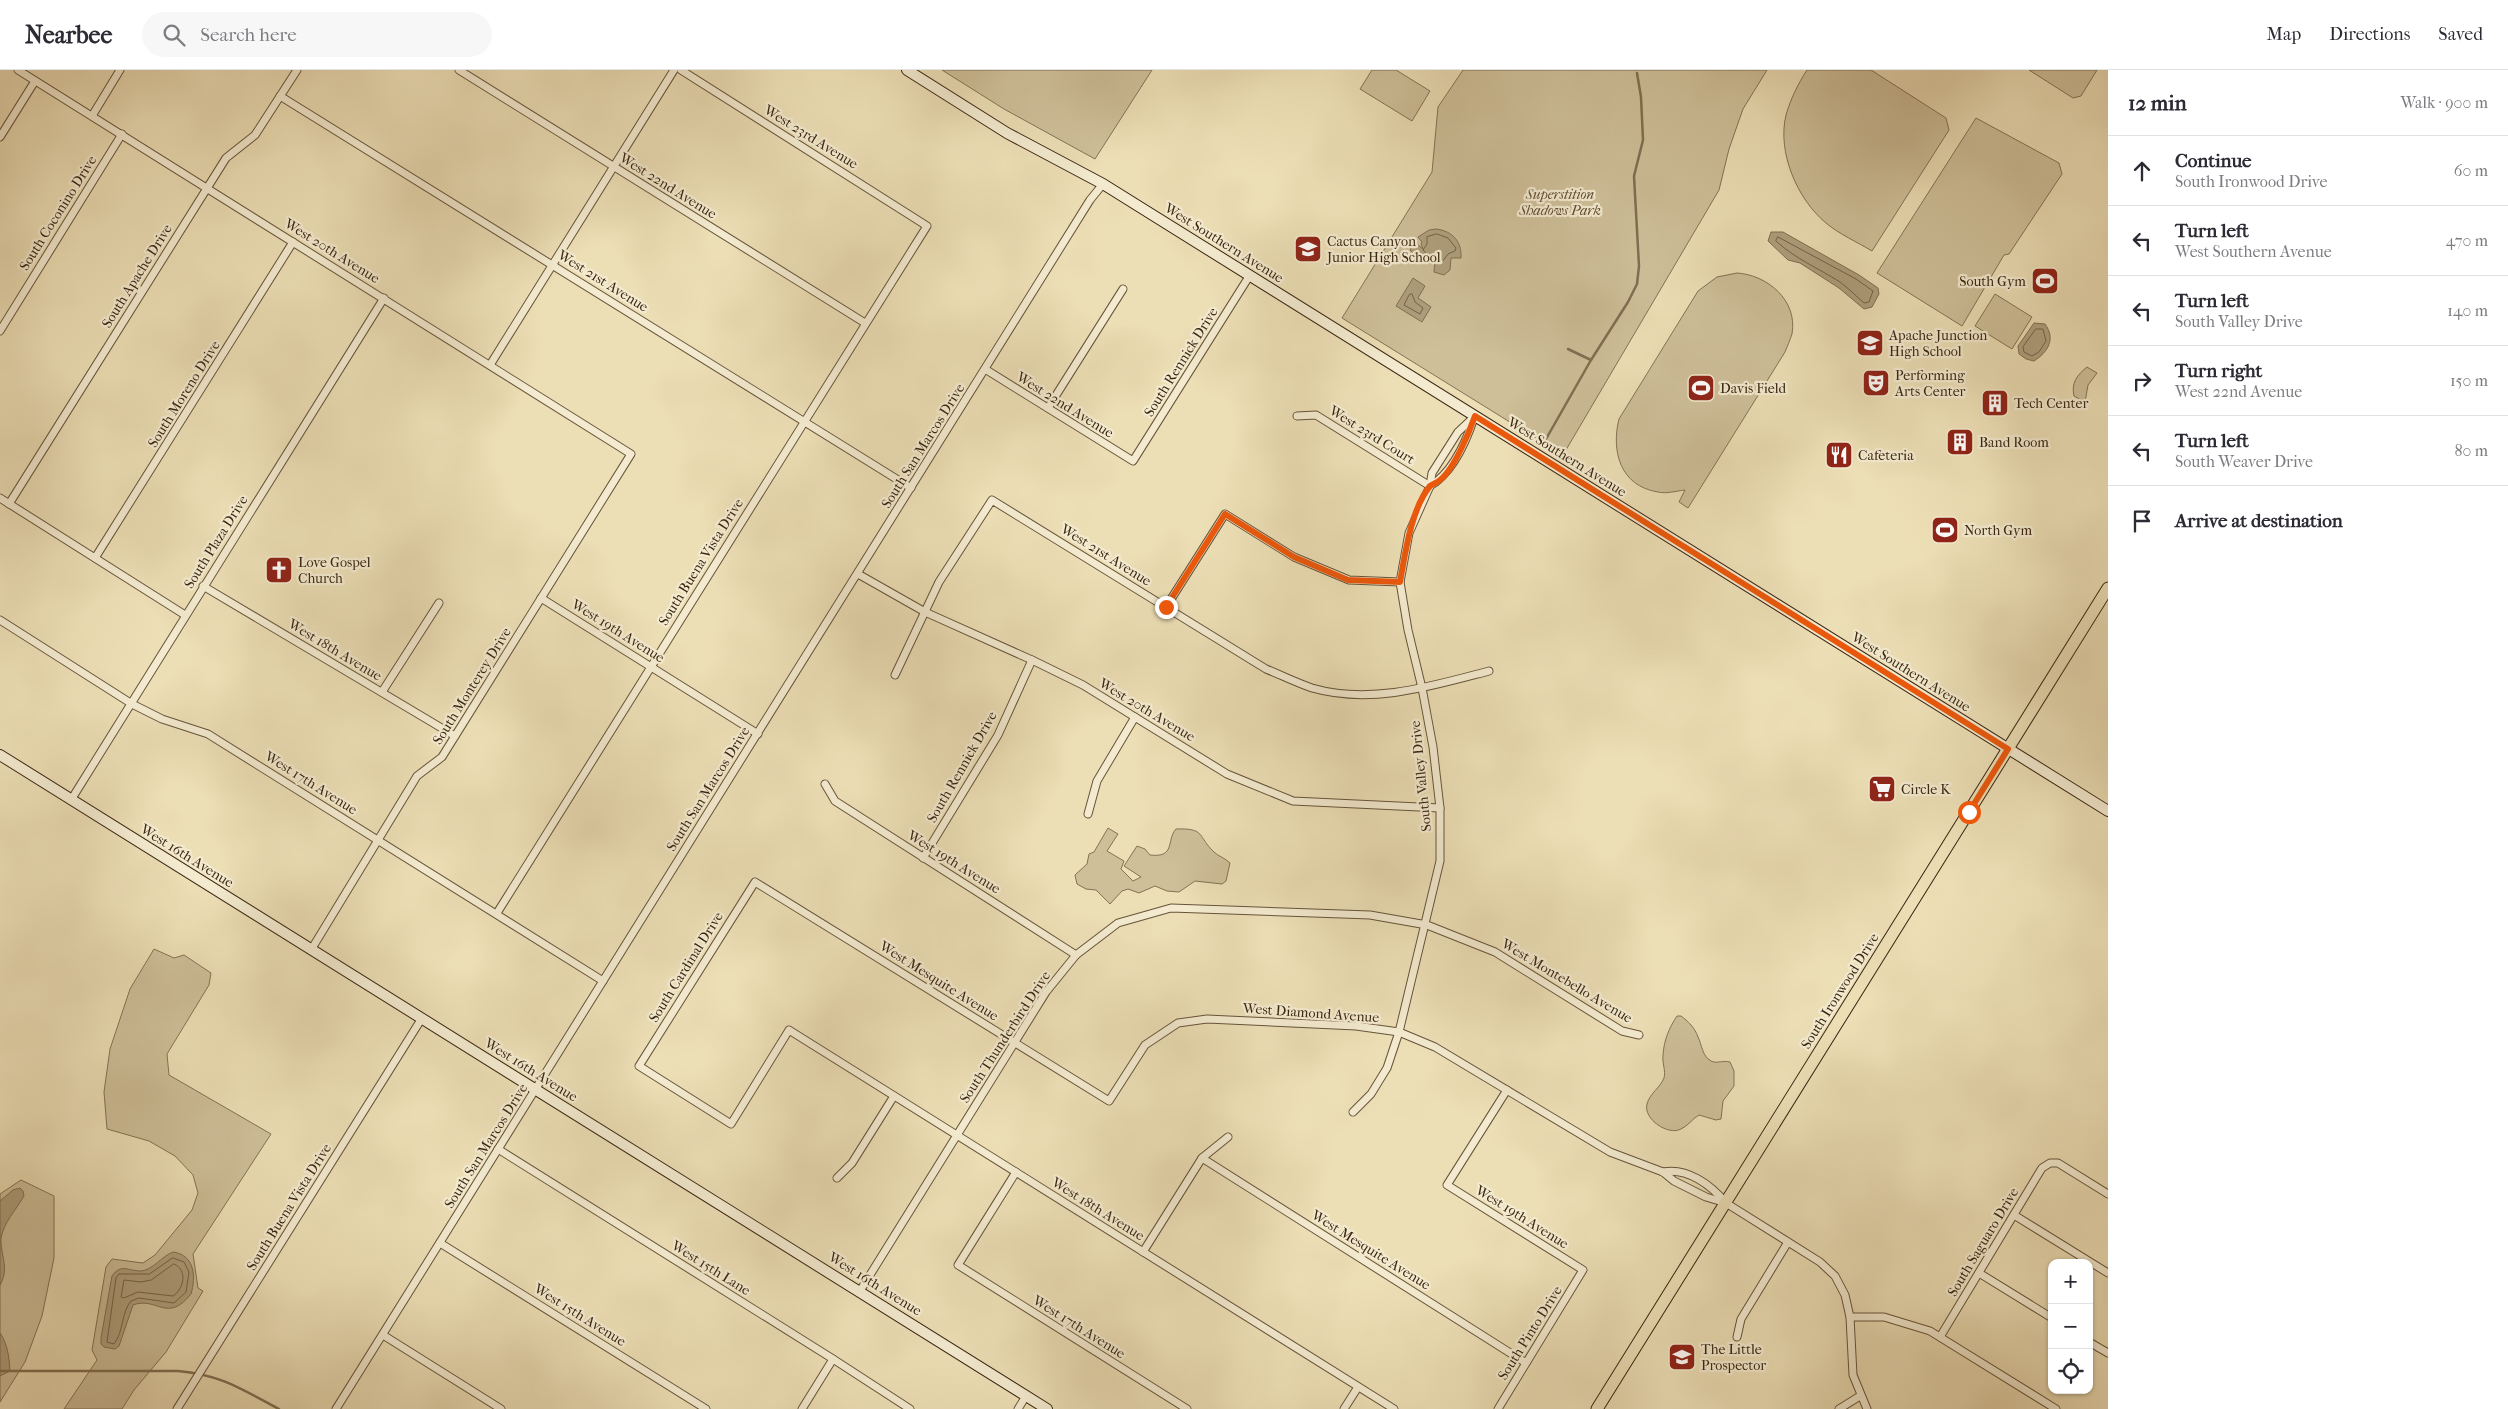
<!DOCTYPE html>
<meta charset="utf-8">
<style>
body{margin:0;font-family:"IM FELL French Canon",serif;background:#f7f7f7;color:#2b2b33}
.controls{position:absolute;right:15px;bottom:15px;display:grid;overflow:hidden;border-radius:10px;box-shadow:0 1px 4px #0004}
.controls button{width:45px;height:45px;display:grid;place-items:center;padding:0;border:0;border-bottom:1px solid #e1e1e2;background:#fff;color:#2b2b33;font:25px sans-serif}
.stop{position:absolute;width:15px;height:15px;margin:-11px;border:4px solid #ea580c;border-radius:50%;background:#fff}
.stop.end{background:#ea580c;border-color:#fff;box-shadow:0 1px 5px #0008}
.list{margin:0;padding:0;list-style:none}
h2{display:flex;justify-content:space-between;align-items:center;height:65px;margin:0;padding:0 20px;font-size:21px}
h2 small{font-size:16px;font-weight:400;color:#7c7c81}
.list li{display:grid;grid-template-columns:32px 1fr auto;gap:15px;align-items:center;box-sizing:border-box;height:70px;padding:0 20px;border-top:1px solid #e1e1e2}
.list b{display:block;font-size:19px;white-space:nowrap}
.list p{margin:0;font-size:16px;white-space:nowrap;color:#7c7c81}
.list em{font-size:16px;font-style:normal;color:#7c7c81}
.icon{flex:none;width:28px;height:28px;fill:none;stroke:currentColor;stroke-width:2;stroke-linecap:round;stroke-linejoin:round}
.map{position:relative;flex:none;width:2108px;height:1339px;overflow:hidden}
header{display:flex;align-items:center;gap:30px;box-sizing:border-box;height:70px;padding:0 25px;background:#fff;border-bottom:1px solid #e1e1e2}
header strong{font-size:24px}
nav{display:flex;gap:28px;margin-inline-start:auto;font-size:18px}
.search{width:350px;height:45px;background:#f7f7f7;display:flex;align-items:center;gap:12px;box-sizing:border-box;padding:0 18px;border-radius:28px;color:#7c7c81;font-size:19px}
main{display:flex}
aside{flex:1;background:#fff}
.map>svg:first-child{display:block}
.green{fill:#cebf99;stroke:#847255}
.water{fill:#af9f7d;stroke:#806f52}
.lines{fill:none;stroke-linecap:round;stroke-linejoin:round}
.shore{stroke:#746247;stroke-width:1}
.stream{stroke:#806f52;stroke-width:2.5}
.street-casing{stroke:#66543a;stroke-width:9}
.secondary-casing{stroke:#392611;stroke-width:12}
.primary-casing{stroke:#392611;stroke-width:13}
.street{stroke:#f3eacf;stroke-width:7}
.secondary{stroke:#f3eacf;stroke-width:10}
.primary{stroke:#ecdeb5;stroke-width:11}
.route{stroke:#ea580c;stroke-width:6}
.labels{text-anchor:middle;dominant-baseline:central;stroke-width:4.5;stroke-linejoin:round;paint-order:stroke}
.street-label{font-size:14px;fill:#392611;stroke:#f3eacf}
.park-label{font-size:14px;font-style:italic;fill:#5e4c33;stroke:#f3eacf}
.poi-label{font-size:14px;fill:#392611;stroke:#f3eacf;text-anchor:start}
</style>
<header>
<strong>Nearbee</strong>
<div class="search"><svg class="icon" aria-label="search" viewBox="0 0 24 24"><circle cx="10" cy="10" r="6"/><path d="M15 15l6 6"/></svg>Search here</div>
<nav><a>Map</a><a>Directions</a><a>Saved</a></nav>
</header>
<main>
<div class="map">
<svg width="2108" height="1339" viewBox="0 0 2108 1339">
<rect width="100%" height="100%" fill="#ecdeb5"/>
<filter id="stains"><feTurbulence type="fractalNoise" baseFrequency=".004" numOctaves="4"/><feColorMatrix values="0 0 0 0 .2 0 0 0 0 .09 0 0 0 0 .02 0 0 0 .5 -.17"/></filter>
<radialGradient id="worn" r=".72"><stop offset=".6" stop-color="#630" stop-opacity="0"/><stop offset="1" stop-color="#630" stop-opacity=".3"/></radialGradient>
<!-- green -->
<g class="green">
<polygon points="942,0 1152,0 1095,89 1004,39"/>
<polygon points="1372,0 1396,0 1430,21 1412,51 1360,19"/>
<polygon points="1463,0 1767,0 1743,39 1729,79 1719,120 1563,385 1342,248 1432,102 1438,37"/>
<path d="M1807,0H1871L1946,48L1949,60L1872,181C1857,172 1839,164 1826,153C1797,129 1777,82 1786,45C1791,28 1798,14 1807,0Z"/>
<polygon points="2029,0 2097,0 2081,26 2073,28"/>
<polygon points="1976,48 2059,93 2062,104 2009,184 2004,185 1962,256 1877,203"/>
<path d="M1737,203C1767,205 1798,230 1792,264C1790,270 1787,277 1785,282L1688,438L1679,432L1685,420C1676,421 1667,424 1658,422C1620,416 1611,381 1619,349L1698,221L1717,207Z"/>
<polygon points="1995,224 2032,247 2012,279 1975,256"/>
<path d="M2087,297L2097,303L2088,315L2085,332L2074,326C2071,313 2077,305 2087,297Z"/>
<path d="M1108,758L1118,764L1107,781L1124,791L1121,799L1133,811L1141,807L1124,796L1137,776L1145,779L1150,785C1176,788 1166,770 1176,759C1206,758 1197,766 1214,782C1218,786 1225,788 1230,793L1226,811L1222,814L1195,811L1179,822L1167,821L1155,816L1139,823L1128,819L1122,821L1110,834L1096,820L1086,819L1077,814L1075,805L1087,794L1089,784L1094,782Z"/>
<polygon points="154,879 174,888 184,885 211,903 209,915 167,984 169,1005 271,1064 193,1184 198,1218 203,1221 166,1282 134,1320 122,1339 64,1339 97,1290 92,1280 106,1197 112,1189 143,1193 155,1185 192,1140 198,1123 193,1105 175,1086 149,1071 107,1059 104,1022 110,979 130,919"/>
<path d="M1677,946H1681C1688,951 1695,958 1698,967C1702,975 1702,986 1711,991C1716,994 1724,990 1730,992L1734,1001V1016L1723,1031L1721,1049L1716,1050L1699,1045C1692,1049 1688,1056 1681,1059C1668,1066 1643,1049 1647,1034C1650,1023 1660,1018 1664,1008C1666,1001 1662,993 1663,985C1664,970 1669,958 1677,946Z"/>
<polygon points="21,1110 54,1126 54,1188 42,1246 25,1292 0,1332 0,1124"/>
</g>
<!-- water -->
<g class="water">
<path d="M1436,159C1453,161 1462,172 1461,188H1451L1450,200L1444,205L1434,202L1435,190L1425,189L1421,186L1422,183L1416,186L1410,180L1412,175L1417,174L1423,179L1421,174L1422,172L1418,167L1429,160Z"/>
<polygon points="1771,162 1783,162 1859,205 1878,218 1879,224 1872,237 1864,239 1839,218 1800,193 1788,190 1768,171"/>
<polygon points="1413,208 1425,216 1418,228 1431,237 1422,252 1396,236"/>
<path d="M2034,253L2045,254C2056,269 2048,282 2034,291L2026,289L2019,284L2018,276Z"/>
<path d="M20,1118L23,1121L24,1126C16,1140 4,1152 1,1168C0,1185 10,1198 0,1215V1131L13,1120Z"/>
<path d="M173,1182C195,1185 196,1207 191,1224C167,1254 157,1226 133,1235L119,1276L115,1279L104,1277L101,1274V1268L112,1206C121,1193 128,1201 141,1201C153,1200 162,1186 173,1182Z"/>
<path d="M0,1263C8,1275 9,1287 10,1301L0,1306Z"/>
</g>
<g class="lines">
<!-- shore -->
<g class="shore">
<polygon points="1437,164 1448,168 1456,178 1455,181 1448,184 1442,192 1437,186 1427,184 1423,180 1427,174 1427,167"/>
<path d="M1778,167L1856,209L1873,221L1869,232L1864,233C1856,226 1848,218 1840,212C1818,198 1794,188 1776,171Z"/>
<polygon points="1412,224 1415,232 1423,238 1420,244 1404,235 1409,225"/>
<polygon points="2036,259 2043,259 2046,271 2039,282 2032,286 2024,282 2023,277"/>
<path d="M173,1188L184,1192L189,1202L186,1222L174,1233L139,1228L131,1231C121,1243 124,1261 114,1274L107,1272L116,1208L119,1204H149Z"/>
<path d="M174,1194C188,1200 184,1219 173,1226L138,1222L124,1228L121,1227L124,1210L141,1212L151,1210Z"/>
</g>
<!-- stream -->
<g class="stream">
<polyline points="1568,279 1591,290"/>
<polyline points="1546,369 1591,290 1628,232 1637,214 1639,196 1634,106 1643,70 1641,27 1637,3"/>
<path d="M0,1301H178C222,1305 241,1319 279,1339"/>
</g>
<!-- street casing -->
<g class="street-casing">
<g id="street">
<polyline points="18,0 631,384 442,687 417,706 311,880"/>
<polyline points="459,0 865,253"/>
<polyline points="280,26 911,418"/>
<polyline points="92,46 120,0"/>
<polyline points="0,67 35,11"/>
<polyline points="0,261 122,64"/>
<polyline points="490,295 674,0"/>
<polyline points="985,299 1133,391 1250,205"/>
<polyline points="1048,338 1123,219"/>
<polyline points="1297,346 1316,345 1430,416"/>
<path d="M1430,416C1452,403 1466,372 1474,348"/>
<polyline points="0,428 185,545"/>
<polyline points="9,434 226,88 255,65 297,0"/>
<polyline points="95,488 293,172"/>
<polyline points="858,504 925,542 1032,590 1083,615 1227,704 1293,731 1440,738"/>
<polyline points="203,516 455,666"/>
<polyline points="541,528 758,664"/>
<polyline points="1166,537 1225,444 1294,487 1349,510 1400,512"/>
<polyline points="0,550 132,634 162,649 208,664 603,911"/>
<path d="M895,605L939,512L992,430L1266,599C1281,605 1297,613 1312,618C1371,635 1432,616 1489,601"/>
<polyline points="382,622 439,533"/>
<polyline points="825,714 835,731 1076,885"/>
<polyline points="71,730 384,228"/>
<polyline points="1088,744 1097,711 1135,647"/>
<polyline points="923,788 998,665 1032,590"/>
<polyline points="497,843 927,156 681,0"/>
<polyline points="1353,1042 1371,1024 1387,998 1399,962 1440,791 1440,738 1433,677 1422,618 1408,560 1400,512 1409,463 1430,416 1432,403 1458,362 1475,346"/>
<polyline points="498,1079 833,1289 910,1339"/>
<polyline points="1202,1088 1526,1293"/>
<polyline points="1016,1102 958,1195 1187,1339"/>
<path d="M1663,1102C1687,1097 1711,1115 1726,1133L1820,1192L1835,1206L1845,1225L1850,1247L1853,1305L1867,1339"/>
<polyline points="837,1108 852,1093 894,1026"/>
<polyline points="2014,1145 2108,1203"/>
<polyline points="440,1173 706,1339"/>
<polyline points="1143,1182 1202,1088 1228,1067"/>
<polyline points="1979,1203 2052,1248"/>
<polyline points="860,1221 1046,922 1076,885 1118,853 1171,838 1370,845 1427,855 1495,882 1622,961 1639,965"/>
<polyline points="1850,1247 1884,1247 1930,1261 2056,1339"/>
<polyline points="383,1265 501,1339"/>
<polyline points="1737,1267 1741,1249 1788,1172"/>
<polyline points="1940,1267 2042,1098 2050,1093 2058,1093 2108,1124"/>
<polyline points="2089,1272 2108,1283"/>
<polyline points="177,1339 422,948"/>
<polyline points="336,1339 1090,130 1103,114"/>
<polyline points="802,1339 833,1289"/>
<polyline points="1018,1339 1026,1326"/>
<polyline points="1344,1339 1358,1317"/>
<polyline points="1394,1339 789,960 731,1054 639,996 755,812 1109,1031 1145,975 1178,953 1207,949 1356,956 1399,962 1435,977 1610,1082 1663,1102 1674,1111 1706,1127 1726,1133"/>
<polyline points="1498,1339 1583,1200 1447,1115 1507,1020"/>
<polyline points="1839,1339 1860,1326"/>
</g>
</g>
<!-- secondary casing -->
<g class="secondary-casing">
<g id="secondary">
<polyline points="907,0 1007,63 1103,114 2108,741"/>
<polyline points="0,685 1047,1339"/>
</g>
</g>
<!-- primary casing -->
<g class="primary-casing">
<polyline id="primary" points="1597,1339 2108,518"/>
</g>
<!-- street -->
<use href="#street" class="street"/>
<!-- secondary -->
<use href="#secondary" class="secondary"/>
<!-- primary -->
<use href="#primary" class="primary"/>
</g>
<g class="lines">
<!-- route -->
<path class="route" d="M1166,537L1225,444L1294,487L1348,510L1400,512C1405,484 1411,439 1430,416C1433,414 1437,413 1440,410C1454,399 1469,363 1475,346L2008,679L1969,742"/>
</g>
<!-- icons -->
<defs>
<g id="school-square" transform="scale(1.4375)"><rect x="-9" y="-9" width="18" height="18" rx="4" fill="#8f2418" stroke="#f3eacf"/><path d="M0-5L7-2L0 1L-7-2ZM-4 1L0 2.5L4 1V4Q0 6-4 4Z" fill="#fff"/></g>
<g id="stadium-square" transform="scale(1.4375)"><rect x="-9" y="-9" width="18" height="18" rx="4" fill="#8f2418" stroke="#f3eacf"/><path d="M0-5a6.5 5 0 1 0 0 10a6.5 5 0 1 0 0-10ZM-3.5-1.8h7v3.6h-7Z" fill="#fff"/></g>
<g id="theatre-square" transform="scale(1.4375)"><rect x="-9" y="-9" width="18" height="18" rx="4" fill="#8f2418" stroke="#f3eacf"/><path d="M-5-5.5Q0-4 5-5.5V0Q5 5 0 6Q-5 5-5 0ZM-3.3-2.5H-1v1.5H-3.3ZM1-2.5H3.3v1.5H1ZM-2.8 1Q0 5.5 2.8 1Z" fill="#fff"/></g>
<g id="building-square" transform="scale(1.4375)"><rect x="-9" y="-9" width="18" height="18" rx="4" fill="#8f2418" stroke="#f3eacf"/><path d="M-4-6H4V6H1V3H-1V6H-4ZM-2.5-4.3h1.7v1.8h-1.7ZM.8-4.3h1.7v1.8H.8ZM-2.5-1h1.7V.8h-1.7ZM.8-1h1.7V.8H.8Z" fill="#fff"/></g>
<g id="restaurant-square" transform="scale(1.4375)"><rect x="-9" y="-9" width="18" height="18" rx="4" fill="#8f2418" stroke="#f3eacf"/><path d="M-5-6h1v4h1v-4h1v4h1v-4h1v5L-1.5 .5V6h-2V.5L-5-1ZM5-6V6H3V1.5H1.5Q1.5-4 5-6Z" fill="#fff"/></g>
<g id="church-square" transform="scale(1.4375)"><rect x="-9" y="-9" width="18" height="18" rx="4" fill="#8f2418" stroke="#f3eacf"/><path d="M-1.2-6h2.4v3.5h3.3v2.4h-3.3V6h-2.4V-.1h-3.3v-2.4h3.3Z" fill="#fff"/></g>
<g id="supermarket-square" transform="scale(1.4375)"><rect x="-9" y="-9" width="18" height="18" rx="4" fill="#8f2418" stroke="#f3eacf"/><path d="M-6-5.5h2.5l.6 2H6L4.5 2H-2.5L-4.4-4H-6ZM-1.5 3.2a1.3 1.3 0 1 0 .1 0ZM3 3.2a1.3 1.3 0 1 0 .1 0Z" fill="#fff"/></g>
</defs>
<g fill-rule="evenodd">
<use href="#school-square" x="1308" y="179"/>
<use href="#stadium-square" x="2045" y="211"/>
<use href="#school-square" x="1870" y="273"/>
<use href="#theatre-square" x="1876" y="313"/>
<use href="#stadium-square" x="1701" y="318"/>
<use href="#building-square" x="1995" y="333"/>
<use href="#building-square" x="1960" y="372"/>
<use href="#restaurant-square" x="1839" y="385"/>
<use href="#stadium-square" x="1945" y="460"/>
<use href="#church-square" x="279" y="500"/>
<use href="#supermarket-square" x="1882" y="719"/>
<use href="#school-square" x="1682" y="1287"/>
</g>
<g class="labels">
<!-- street labels -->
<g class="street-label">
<text transform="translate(811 67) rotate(32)">West 23rd Avenue</text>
<text transform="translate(668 116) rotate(32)">West 22nd Avenue</text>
<text transform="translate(58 143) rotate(-58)">South Coconino Drive</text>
<text transform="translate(1224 173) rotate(32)">West Southern Avenue</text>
<text transform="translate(332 181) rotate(32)">West 20th Avenue</text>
<text transform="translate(137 206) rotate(-58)">South Apache Drive</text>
<text transform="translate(603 211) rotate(32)">West 21st Avenue</text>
<text transform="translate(1181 292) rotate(-58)">South Rennick Drive</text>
<text transform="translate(184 324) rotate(-58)">South Moreno Drive</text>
<text transform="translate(1065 335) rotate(32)">West 22nd Avenue</text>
<text transform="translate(1372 365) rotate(32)">West 23rd Court</text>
<text transform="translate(923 376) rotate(-58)">South San Marcos Drive</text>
<text transform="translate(1567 387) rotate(32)">West Southern Avenue</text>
<text transform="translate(216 472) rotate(-58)">South Plaza Drive</text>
<text transform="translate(1106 485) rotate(32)">West 21st Avenue</text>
<text transform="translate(701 492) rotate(-58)">South Buena Vista Drive</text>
<text transform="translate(618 561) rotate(32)">West 19th Avenue</text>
<text transform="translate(335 580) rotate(31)">West 18th Avenue</text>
<text transform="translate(1911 602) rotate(32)">West Southern Avenue</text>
<text transform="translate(472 616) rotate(-58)">South Monterey Drive</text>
<text transform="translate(1147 640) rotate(31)">West 20th Avenue</text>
<text transform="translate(962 697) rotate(-60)">South Rennick Drive</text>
<text transform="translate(1421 706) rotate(-96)">South Valley Drive</text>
<text transform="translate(311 713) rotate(32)">West 17th Avenue</text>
<text transform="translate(708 719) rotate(-58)">South San Marcos Drive</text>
<text transform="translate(187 786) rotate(32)">West 16th Avenue</text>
<text transform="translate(954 792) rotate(32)">West 19th Avenue</text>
<text transform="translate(686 897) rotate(-58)">South Cardinal Drive</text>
<text transform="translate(939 911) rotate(32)">West Mesquite Avenue</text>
<text transform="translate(1567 911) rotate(31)">West Montebello Avenue</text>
<text transform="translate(1840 921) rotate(-58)">South Ironwood Drive</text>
<text transform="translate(1311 943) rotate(4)">West Diamond Avenue</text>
<text transform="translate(1005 967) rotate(-57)">South Thunderbird Drive</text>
<text transform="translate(531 1000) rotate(32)">West 16th Avenue</text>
<text transform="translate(486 1076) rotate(-58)">South San Marcos Drive</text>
<text transform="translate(289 1137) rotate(-58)">South Buena Vista Drive</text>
<text transform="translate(1098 1139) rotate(32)">West 18th Avenue</text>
<text transform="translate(1522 1147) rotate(32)">West 19th Avenue</text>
<text transform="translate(1983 1172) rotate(-59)">South Saguaro Drive</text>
<text transform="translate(1371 1180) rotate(32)">West Mesquite Avenue</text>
<text transform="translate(711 1198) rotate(32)">West 15th Lane</text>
<text transform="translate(875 1214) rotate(32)">West 16th Avenue</text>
<text transform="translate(580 1245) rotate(32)">West 15th Avenue</text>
<text transform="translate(1079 1257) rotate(32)">West 17th Avenue</text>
<text transform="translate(1530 1263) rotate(-58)">South Pinto Drive</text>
</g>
<!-- park labels -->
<g class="park-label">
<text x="1560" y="124">Superstition<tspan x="1560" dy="16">Shadows Park</tspan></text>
</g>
<!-- poi labels -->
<g class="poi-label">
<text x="1327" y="171">Cactus Canyon<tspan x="1327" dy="16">Junior High School</tspan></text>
<text x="2026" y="211" text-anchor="end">South Gym</text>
<text x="1889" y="265">Apache Junction<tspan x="1889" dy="16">High School</tspan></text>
<text x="1895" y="305">Performing<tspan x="1895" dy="16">Arts Center</tspan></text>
<text x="1720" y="318">Davis Field</text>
<text x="2014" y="333">Tech Center</text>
<text x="1979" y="372">Band Room</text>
<text x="1858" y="385">Cafeteria</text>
<text x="1964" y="460">North Gym</text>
<text x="298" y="492">Love Gospel<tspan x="298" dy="16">Church</tspan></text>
<text x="1901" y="719">Circle K</text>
<text x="1701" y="1279">The Little<tspan x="1701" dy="16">Prospector</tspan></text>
</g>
</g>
<rect width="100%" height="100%" filter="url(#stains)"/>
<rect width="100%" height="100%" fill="url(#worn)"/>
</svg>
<div class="controls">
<button>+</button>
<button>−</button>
<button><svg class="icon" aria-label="locate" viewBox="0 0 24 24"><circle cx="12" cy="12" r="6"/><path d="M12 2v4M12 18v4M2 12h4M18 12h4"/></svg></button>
</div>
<div class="stop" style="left:1969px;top:742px"></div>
<div class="stop end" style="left:1166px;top:537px"></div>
</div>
<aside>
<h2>12 min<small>Walk · 900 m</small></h2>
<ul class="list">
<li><svg class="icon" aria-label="ahead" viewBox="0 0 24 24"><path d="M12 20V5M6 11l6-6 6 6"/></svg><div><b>Continue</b><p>South Ironwood Drive</p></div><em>60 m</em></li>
<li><svg class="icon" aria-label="left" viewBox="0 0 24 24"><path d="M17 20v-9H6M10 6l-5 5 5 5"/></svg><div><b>Turn left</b><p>West Southern Avenue</p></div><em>470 m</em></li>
<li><svg class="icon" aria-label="left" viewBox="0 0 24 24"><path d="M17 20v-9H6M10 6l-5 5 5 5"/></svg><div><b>Turn left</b><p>South Valley Drive</p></div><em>140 m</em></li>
<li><svg class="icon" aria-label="right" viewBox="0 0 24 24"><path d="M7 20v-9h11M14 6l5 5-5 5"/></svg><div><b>Turn right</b><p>West 22nd Avenue</p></div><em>150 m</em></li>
<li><svg class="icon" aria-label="left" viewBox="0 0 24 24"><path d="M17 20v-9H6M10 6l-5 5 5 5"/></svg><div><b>Turn left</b><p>South Weaver Drive</p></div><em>80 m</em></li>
<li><svg class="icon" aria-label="arrive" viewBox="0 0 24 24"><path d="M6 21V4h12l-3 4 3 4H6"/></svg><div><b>Arrive at destination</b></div></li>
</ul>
</aside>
</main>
